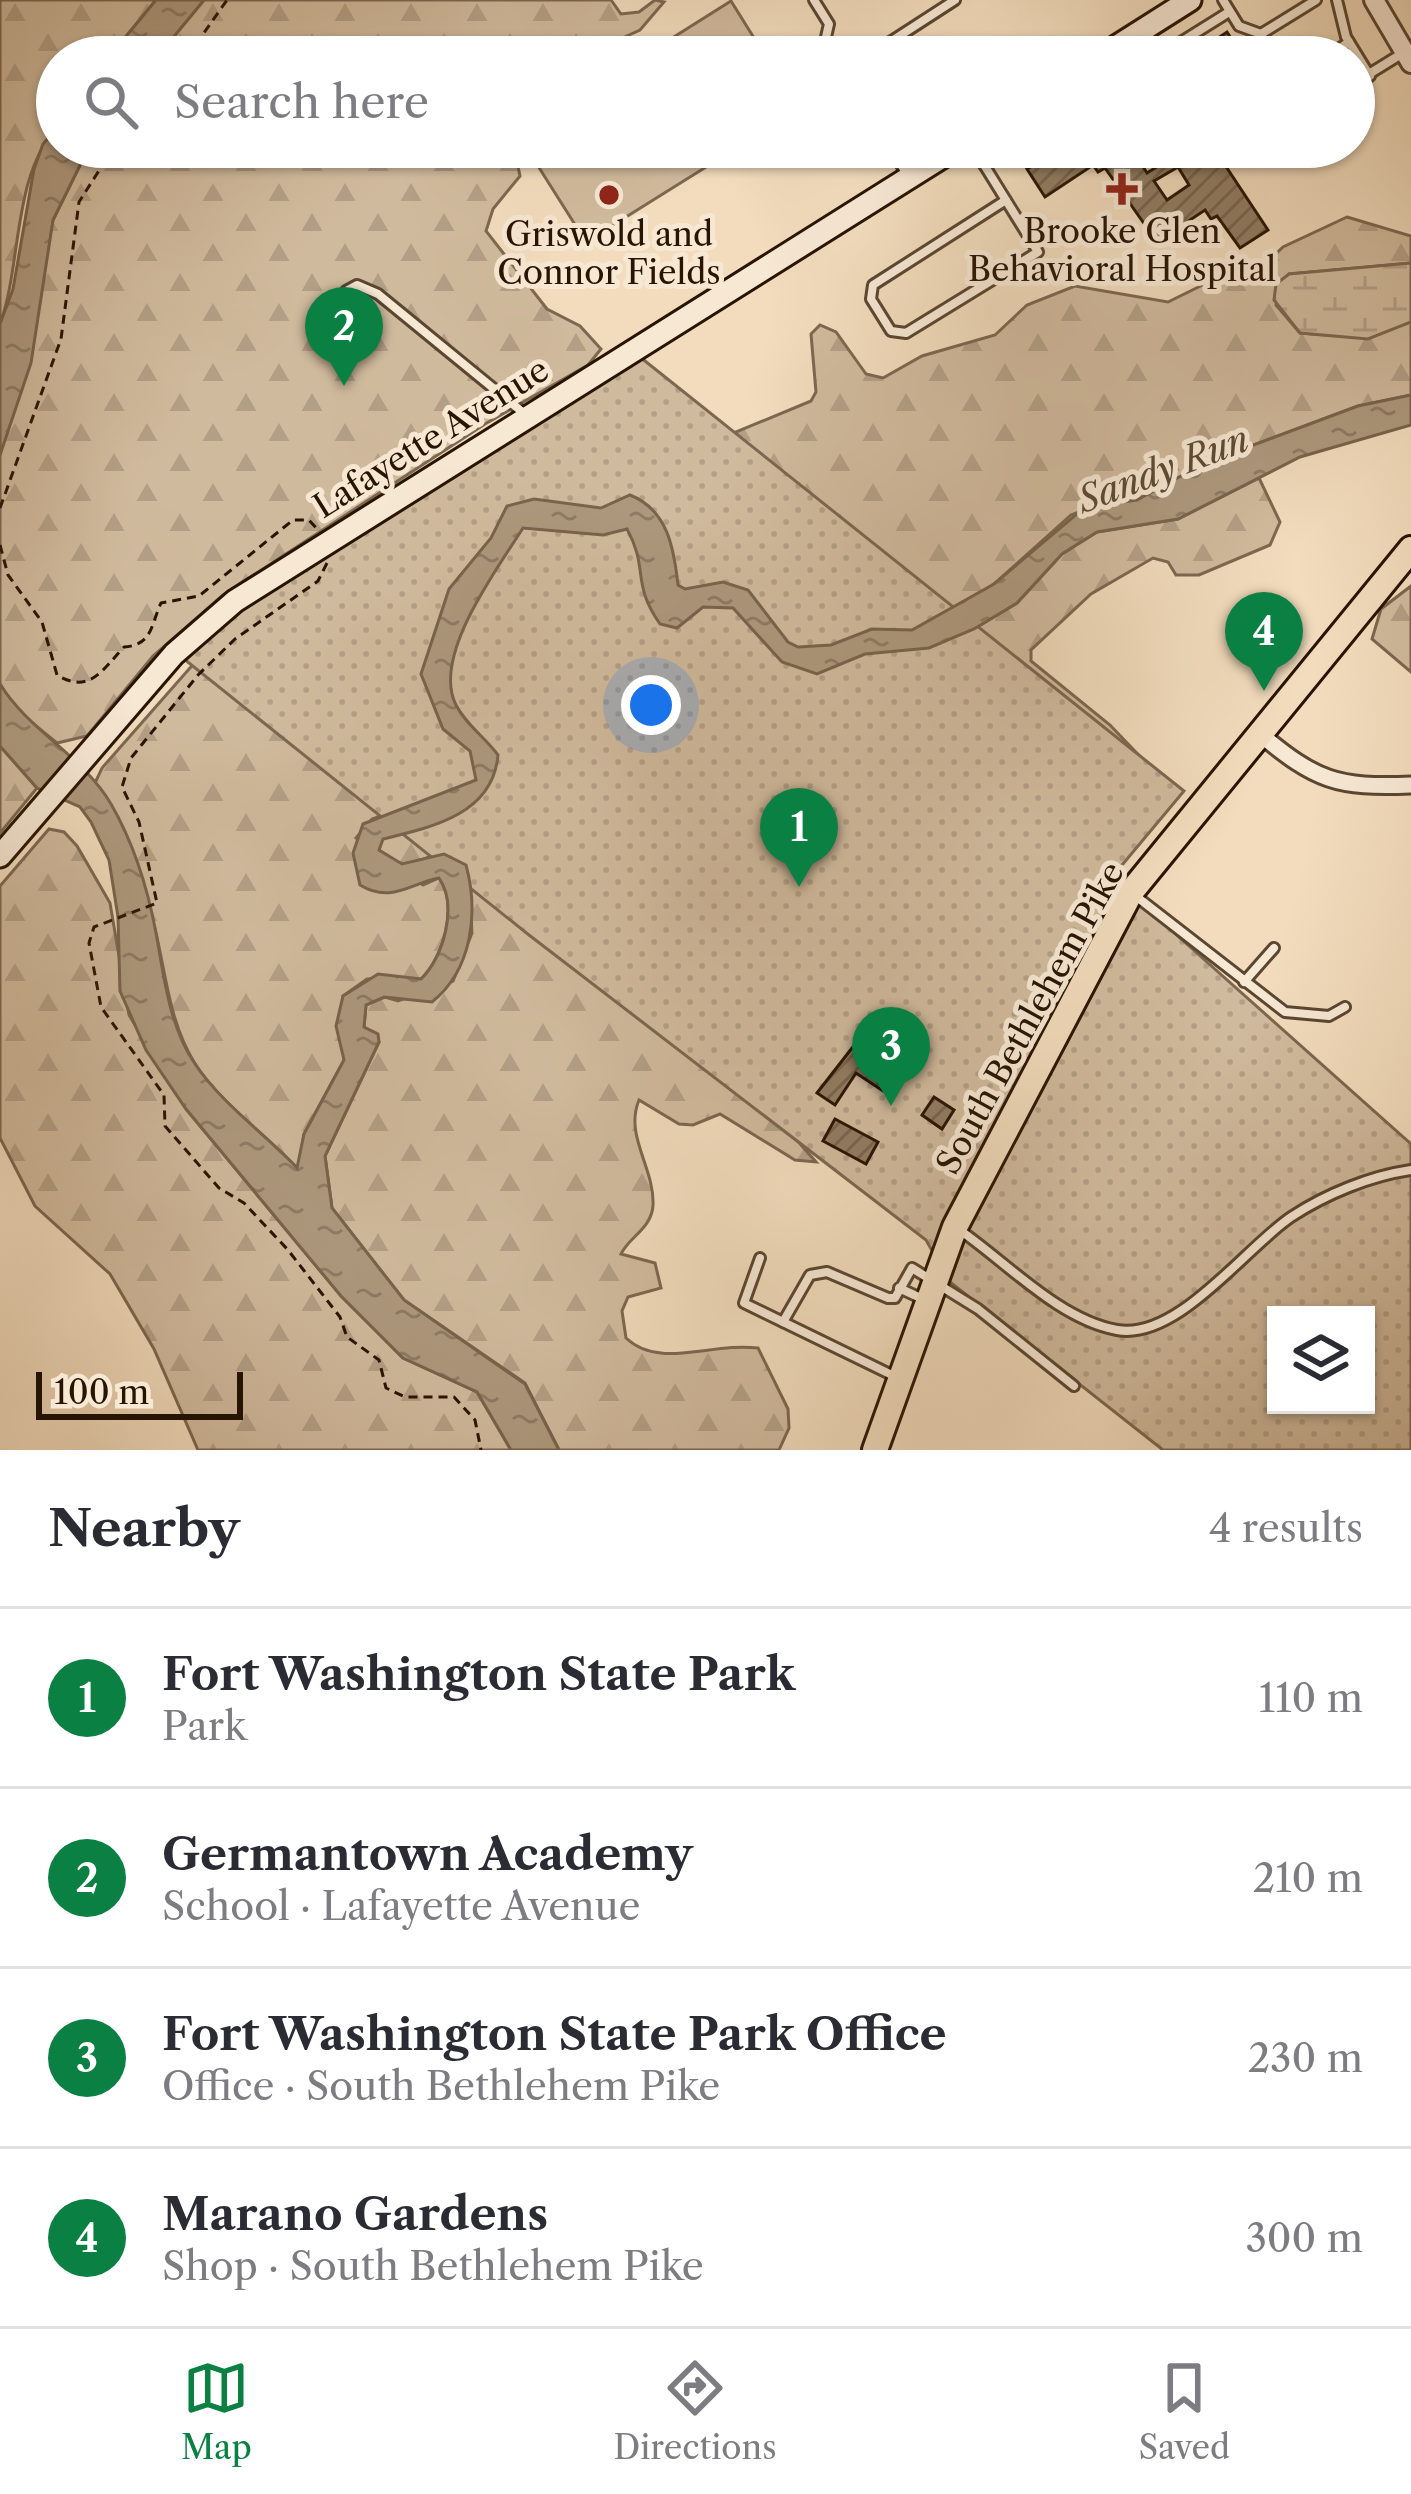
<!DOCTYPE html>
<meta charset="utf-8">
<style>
body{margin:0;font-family:"Libre Caslon Text",serif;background:#f2f2f3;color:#2b2b33}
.controls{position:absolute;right:36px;bottom:36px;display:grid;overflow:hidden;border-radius:0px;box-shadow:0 3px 9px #0004}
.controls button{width:108px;height:108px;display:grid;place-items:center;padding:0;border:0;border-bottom:3px solid #e1e1e2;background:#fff;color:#2b2b33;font:60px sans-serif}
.scale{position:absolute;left:36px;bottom:30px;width:207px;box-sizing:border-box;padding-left:12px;border:6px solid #281402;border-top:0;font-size:33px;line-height:42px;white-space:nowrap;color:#281402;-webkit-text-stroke:9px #f7e8d4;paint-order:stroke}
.you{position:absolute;left:651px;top:705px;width:42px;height:42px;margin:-30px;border:9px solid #fff;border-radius:50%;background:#1a73e8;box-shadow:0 0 0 18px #1a73e833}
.badge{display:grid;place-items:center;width:78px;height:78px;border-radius:50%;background:#0b8043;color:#fff;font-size:39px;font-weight:700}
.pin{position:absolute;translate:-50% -99px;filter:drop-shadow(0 3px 6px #0008)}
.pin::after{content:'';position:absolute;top:63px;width:42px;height:36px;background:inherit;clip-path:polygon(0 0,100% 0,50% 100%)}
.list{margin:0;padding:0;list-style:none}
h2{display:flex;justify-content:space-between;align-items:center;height:156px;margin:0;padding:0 48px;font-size:51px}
h2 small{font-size:39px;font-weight:400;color:#7c7c81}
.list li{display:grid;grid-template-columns:78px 1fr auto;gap:36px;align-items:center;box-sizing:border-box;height:180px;padding:0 48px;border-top:3px solid #e1e1e2}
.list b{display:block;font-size:45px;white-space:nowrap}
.list p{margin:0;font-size:39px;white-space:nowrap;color:#7c7c81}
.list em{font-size:39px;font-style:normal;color:#7c7c81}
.icon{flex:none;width:66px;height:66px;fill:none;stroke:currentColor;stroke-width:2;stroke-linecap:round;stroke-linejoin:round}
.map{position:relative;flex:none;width:1411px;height:1450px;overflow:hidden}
.search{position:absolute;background:#fff;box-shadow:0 3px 9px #0004;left:36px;right:36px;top:36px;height:132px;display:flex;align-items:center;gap:30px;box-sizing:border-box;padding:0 42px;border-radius:66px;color:#7c7c81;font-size:45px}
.sheet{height:876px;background:#fff}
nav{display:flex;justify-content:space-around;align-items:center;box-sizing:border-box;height:168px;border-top:3px solid #e1e1e2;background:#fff;font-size:33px;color:#7c7c81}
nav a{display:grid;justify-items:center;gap:6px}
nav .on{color:#0b8043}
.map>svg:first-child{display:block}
.forest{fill:url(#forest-firs);stroke:#7c6750;stroke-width:3}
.wetland{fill:url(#wetland-marsh);stroke:#7c6750;stroke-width:3}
.park{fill:url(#park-dots);stroke:#7c6750;stroke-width:3;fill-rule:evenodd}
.pitch{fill:#d0ba9d;stroke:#7c6750;stroke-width:3}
.water{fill:url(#water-ripples);stroke:#78634c;stroke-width:3}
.building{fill:url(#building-hatch);stroke:#281402;stroke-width:3;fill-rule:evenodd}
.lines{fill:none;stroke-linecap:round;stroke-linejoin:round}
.service-casing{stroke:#5a4631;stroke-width:14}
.minor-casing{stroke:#5a4631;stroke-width:21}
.tertiary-casing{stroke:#5a4631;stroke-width:24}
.secondary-casing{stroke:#281402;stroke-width:27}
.primary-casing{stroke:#281402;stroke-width:30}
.path{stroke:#281402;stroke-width:3;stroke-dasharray:9 6;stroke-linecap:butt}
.service{stroke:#f7e8d4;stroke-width:8}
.minor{stroke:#f7e8d4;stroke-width:15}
.tertiary{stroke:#f7e8d4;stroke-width:18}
.secondary{stroke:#f7e8d4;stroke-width:21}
.primary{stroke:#f2dcbd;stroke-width:24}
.poi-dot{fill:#8f2418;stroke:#f7e8d4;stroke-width:4.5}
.labels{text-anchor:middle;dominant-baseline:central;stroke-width:10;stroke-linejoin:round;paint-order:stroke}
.poi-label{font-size:33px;fill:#281402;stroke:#f7e8d4}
.street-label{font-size:33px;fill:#281402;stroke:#f7e8d4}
.water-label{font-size:36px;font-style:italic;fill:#5d4933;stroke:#f7e8d4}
</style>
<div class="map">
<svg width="1411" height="1450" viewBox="0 0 1411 1450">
<defs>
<pattern id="forest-firs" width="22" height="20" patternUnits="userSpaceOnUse" patternTransform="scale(3)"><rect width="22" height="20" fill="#d0ba9d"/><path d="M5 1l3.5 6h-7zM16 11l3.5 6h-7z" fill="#b39f86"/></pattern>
<pattern id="wetland-marsh" width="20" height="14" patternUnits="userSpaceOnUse" patternTransform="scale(3)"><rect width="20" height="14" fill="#d0ba9d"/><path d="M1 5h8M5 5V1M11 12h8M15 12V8" fill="none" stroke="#b39f86"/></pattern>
<pattern id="park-dots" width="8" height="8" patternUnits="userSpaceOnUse" patternTransform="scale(3)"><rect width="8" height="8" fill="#d0ba9d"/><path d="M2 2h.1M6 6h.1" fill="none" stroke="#b39f86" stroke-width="1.8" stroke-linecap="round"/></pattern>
<pattern id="water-ripples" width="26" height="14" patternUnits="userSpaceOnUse" patternTransform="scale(3)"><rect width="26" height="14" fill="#ad987d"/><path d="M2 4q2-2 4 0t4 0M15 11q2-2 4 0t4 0" fill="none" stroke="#8d7b64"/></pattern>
<pattern id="building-hatch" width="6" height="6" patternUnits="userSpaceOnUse" patternTransform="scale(3)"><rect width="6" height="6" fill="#917c63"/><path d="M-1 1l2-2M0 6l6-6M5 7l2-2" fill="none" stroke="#76644f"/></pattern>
</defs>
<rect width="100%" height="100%" fill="#f2dcbd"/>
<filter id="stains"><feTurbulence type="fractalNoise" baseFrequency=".00167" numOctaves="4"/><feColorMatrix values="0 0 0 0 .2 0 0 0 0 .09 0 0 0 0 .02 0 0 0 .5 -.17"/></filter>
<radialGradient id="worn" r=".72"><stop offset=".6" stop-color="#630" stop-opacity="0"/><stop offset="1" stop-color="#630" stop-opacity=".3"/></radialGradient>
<!-- forest -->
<g class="forest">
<path d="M0,0H156L109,57H57V128C12,176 22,264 0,324Z"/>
<polygon points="204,0 611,0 621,14 639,12 655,0 664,2 640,30 580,57 157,57"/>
<polygon points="89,147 514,147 520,176 493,209 486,231 547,309 580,326 601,349 588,365 485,424 223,595 153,656 87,736 57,743 15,709 0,684 0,455 53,220"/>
<path d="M1347,217L1411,236V263L1289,274L1276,305L1300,333C1355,337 1358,340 1411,322V395L1358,406L1205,463L1137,500L1103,503L1071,515L994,584L936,620L372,819L356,838L423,885L439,878C458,905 444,957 421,979H367L343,996L344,1060L304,1134L298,1169C265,1133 220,1104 194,1062C169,1021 166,973 155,929C141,875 123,831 95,783L102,768L204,652L811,401L816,392L811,334L820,325L836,332L866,374L883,378L922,356L995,335L1027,305L1075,286L1168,302L1225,274L1258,271L1283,247Z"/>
<path d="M1259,478L1280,522L1270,545L1199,575H1176L1168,562L1153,558L1091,594L1031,650V661L1110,725L1153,770L795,1138L816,1162L795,1160L720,1114L693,1125L679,1124L639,1100C624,1136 655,1168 653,1206C651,1229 629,1237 621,1254L655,1263L661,1288L628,1297L622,1311L626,1338C660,1370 711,1342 758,1348L788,1409L789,1428L779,1450H559L525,1383L404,1300L332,1208L325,1156L379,1042L364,1027L366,1005L385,997L398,1001L453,981L472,933L469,877L431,856C411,865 394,868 379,850L382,839L974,629L1017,603L1062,554L1097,532L1178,519Z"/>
<polygon points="1411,586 1411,672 1372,639 1381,609"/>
<polygon points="0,746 37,788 0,833"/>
<polygon points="49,829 64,832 77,846 110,903 129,1015 186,1109 341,1296 403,1358 477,1392 511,1450 198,1450 154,1349 110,1274 35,1206 0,1138 0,886"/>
</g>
<!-- wetland -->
<polygon class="wetland" points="1411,263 1411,322 1368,339 1300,333 1274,300 1276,284 1289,274"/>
<!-- park -->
<path class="park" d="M640,357L1184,791L1117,871L1142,904L1411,1144V1450H1163L950,1282L926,1240L529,935L184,659L208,631ZM1276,1315H1366V1405H1276Z"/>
<!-- pitch -->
<g class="pitch">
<polygon points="731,1 766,57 642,57"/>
<polygon points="526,147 738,147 586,242"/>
</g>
<!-- water -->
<g class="water">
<polygon points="156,0 204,0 157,57 109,57"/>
<polygon points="57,128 57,147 89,147 53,220 31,363 0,455 0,324 13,289 34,169 43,144"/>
<path d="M1411,395V425L1300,457L1178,519L1097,532L1062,554L1017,603L974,629L929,648L865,654L817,674L782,662L733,608L703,607L677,628L660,624C631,583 649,569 627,529L603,535L523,528C498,568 431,656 456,705C466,725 485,737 498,755C493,814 433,827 383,839L379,850L402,864L444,854L466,865C479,913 472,970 432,1002L384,997L366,1005L364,1027L378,1034L379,1042L325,1156L332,1208L404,1300L525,1384L559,1450H511L477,1392L403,1358L341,1296L186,1109L146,1050L120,991L118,917L109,860L91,822L80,807L37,788L0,746V684C29,731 83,756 111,804C133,842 148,890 156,933C164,976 169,1026 195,1064C222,1104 264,1133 297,1168L304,1134L344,1060L336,1026L343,996L378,974L421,979C444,957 458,905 439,878C411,883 391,904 360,885L353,853L363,824L476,780L470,751L443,729L421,674L449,589L491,538L507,506L534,499L601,508L630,495C668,510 674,549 678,585L685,589L723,582L748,590L788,642L798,647L831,645L872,629L912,630L994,584L1085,507L1137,500L1205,463L1358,406Z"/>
</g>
<!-- building -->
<g class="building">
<polygon points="1227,32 1243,57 1188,57 1209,44"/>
<path d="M1065,147H1131L1147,173L1166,161L1157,147H1248L1223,162L1268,230L1240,248L1217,216L1211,219L1205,210L1157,242L1105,168L1098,172L1093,165L1045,197L1027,169ZM1178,167L1189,185L1167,200L1154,181Z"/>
<polygon points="852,1048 894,1073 883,1091 856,1073 835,1105 817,1093"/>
<polygon points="934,1097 954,1110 942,1129 922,1115"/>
<polygon points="835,1119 878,1142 866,1164 823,1141"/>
</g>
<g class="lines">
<!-- service casing -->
<g class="service-casing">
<g id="service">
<polyline points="814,0 829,24 826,37 836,57"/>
<polyline points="1223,0 1239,26 1261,34 1316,0"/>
<polyline points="1337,0 1346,37 1370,76 1354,87"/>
<polyline points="867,57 955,0"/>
<polyline points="1157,57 1229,12"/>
<polyline points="1326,57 1349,42"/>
<polyline points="1369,74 1403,53"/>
<polyline points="890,147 908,176"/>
<polyline points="973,147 1038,252 906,333 891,331 871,299 873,285 1006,200"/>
<polyline points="984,165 1013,147"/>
<polyline points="346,291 357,285 378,294 526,415"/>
<polyline points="1137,897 1285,1012 1329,1016 1345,1007"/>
<polyline points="1244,982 1274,948"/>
<path d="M961,1231C1007,1263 1060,1320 1117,1330C1177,1341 1245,1248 1291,1217C1326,1194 1370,1176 1411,1170"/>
<polyline points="760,1258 744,1303 894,1376"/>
<polyline points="899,1288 925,1300"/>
<polyline points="783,1322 810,1275 827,1272 888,1298 895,1298 912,1268 978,1309 1074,1386"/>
</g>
</g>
<!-- minor casing -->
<g class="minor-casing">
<path id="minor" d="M1259,733C1316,781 1337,788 1411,785"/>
</g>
<!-- tertiary casing -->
<g class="tertiary-casing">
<polyline id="tertiary" points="1374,0 1411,63"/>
</g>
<!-- secondary casing -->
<g class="secondary-casing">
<g id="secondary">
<polyline points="1100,57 1190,0"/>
<polyline points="0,856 174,654 235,601 958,147"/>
</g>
</g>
<!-- primary casing -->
<g class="primary-casing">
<polyline id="primary" points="875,1450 955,1227 1131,892 1411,549"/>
</g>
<!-- path -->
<g class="path">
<polyline points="187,57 227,0"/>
<polyline points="0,508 61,339 79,202 114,147"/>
<path d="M0,545L8,575L42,622L57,675C90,695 103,669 124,647C153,645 151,624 161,603L199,596L293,520H309L318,530"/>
<polyline points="327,563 318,581 235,639 198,675 131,758 122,787 139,822 157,903 94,927 89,943 101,1007 164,1095 165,1126 219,1188 244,1203 288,1250 340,1317 347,1337 379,1360 386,1388 405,1397 454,1397 475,1420 481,1450"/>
</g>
<!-- service -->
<use href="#service" class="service"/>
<!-- minor -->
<use href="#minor" class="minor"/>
<!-- tertiary -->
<use href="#tertiary" class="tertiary"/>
<!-- secondary -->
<use href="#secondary" class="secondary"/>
<!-- primary -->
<use href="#primary" class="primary"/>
</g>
<!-- markers -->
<g class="poi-dot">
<path d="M1116 171h12v12h12v12h-12v12h-12v-12h-12v-12h12z"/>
<circle cx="609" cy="195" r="12"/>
</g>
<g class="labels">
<!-- poi labels -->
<g class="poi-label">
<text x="1122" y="231">Brooke Glen<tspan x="1122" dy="38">Behavioral Hospital</tspan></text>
<text x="609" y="234">Griswold and<tspan x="609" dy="38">Connor Fields</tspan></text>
</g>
<!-- street labels -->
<g class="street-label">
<text transform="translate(431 438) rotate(-32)">Lafayette Avenue</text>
<text transform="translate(1030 1018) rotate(-61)">South Bethlehem Pike</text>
</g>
<!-- water labels -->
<g class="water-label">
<text transform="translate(1163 469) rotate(-21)">Sandy Run</text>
</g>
</g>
<rect width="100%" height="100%" filter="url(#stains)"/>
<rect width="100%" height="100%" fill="url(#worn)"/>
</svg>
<div class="controls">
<button><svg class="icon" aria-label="layers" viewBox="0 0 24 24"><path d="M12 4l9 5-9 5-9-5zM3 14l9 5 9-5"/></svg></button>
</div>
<div class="scale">100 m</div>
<div class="you"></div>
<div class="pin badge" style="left:799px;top:887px">1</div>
<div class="pin badge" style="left:344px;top:386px">2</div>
<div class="pin badge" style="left:891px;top:1106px">3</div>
<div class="pin badge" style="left:1264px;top:691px">4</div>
<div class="search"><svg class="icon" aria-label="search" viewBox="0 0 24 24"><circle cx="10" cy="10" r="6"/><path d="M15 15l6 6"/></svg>Search here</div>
</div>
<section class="sheet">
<h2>Nearby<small>4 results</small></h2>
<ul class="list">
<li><span class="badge">1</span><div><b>Fort Washington State Park</b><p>Park</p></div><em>110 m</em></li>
<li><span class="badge">2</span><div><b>Germantown Academy</b><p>School · Lafayette Avenue</p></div><em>210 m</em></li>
<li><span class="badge">3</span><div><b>Fort Washington State Park Office</b><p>Office · South Bethlehem Pike</p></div><em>230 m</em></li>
<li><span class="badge">4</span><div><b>Marano Gardens</b><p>Shop · South Bethlehem Pike</p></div><em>300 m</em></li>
</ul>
</section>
<nav>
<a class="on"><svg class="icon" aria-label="map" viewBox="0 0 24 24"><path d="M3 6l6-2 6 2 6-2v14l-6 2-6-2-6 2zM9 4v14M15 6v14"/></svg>Map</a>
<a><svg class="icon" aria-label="directions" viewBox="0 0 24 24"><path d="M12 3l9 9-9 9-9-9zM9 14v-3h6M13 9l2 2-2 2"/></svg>Directions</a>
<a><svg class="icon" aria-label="saved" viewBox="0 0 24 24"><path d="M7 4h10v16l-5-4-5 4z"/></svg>Saved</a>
</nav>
